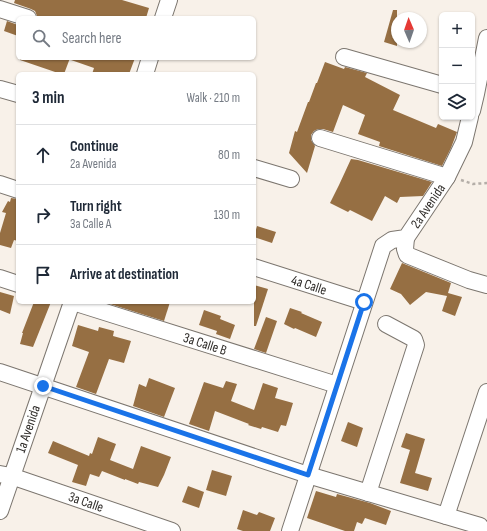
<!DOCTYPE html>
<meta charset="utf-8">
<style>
body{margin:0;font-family:"Sofia Sans Condensed",sans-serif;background:#f2f2f3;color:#1f2937}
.controls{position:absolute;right:12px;top:12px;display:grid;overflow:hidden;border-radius:6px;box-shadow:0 1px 3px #0004}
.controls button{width:36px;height:36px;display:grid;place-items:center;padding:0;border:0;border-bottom:1px solid #e0e1e3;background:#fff;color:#1f2937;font:20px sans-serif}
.compass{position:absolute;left:391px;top:12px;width:36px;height:36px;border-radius:50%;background:#fff;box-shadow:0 1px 3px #0004;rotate:358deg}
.stop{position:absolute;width:12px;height:12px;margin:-9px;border:3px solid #1a73e8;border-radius:50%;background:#fff}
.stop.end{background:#1a73e8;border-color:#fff;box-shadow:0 1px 4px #0008}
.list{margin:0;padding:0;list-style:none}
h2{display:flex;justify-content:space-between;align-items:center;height:52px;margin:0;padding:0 16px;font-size:17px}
h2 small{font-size:13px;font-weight:400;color:#747a83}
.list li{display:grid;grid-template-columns:26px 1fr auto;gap:12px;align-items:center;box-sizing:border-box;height:60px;padding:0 16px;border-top:1px solid #e0e1e3}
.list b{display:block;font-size:15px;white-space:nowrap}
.list p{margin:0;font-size:13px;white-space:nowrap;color:#747a83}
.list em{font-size:13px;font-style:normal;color:#747a83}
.icon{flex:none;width:22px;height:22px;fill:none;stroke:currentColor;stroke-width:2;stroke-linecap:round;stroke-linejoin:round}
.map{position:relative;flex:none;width:487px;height:531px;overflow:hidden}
.search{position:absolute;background:#fff;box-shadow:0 1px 3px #0004;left:16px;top:16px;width:240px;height:44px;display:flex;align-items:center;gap:10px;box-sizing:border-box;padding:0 14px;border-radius:6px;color:#747a83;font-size:15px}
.panel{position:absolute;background:#fff;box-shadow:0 1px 3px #0004;left:16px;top:72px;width:240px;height:232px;border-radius:6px}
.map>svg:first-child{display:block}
.building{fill:#966f43}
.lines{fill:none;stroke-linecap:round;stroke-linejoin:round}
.street-casing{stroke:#7c766f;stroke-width:18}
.path{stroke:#b4aea8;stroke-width:2.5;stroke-dasharray:3 3;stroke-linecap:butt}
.street{stroke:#fff;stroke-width:16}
.route{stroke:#1a73e8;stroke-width:5}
.labels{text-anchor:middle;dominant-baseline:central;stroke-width:3.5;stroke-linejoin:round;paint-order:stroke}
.street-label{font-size:14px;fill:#2f2c29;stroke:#fff}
</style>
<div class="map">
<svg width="487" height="531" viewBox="0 0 487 531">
<rect width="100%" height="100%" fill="#f8f1e9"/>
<!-- building -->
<g class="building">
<polygon points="15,0 122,0 149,8 146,18 37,18 37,16 35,11 31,9 14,3"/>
<polygon points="393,10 397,10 397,46 384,42"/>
<polygon points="7,21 18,25 18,36 4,31"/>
<polygon points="20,58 70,58 64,74 61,74 20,60"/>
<polygon points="72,58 135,58 129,74 92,74 94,68 71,60"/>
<polygon points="325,62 344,69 345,67 367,73 365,77 400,95 393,110 436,128 438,124 457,132 451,148 442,166 379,146 380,142 358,134 365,115 343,105 333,132 323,129 318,129 314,131 311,135 311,140 315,146 307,173 289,153 295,131 297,132 308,102 309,102 316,83 317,83"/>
<polygon points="351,159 358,160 432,182 423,196 400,197 397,203 385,196 372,221 350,210 348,212 330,203 339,185"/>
<polygon points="11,198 18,199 18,241 14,240 11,248 0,245 0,233 6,213 2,212 8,201 10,202"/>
<polygon points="257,226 276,232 272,243 254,237"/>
<polygon points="402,263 451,283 448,293 462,297 455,316 442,311 447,296 426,292 410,305 401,294 390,289"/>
<polygon points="254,285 268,289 256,326 254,326"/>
<polygon points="0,292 14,296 10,314 0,310"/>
<polygon points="34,302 51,302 33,347 20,344 23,333 22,333"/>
<polygon points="110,302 170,302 164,321 110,304"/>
<polygon points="290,308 302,312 301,313 322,322 316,337 295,328 294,329 284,324"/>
<polygon points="204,310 221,316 220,319 235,325 230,339 216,334 217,331 199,325"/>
<polygon points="266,317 277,321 266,353 254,349"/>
<polygon points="78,325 98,331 99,327 114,331 113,336 131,341 124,363 109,359 96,394 76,387 89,352 72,346"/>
<polygon points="149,378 175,388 164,417 133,406 139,384 146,387"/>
<polygon points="226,381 237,384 231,401 254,410 263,383 278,388 275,398 293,403 286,426 281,425 278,432 262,427 261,429 248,425 249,424 215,411 209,431 189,424 204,382 223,388"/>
<polygon points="348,422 363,428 357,447 341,441"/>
<polygon points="406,433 425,439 415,473 432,478 428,491 400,483 410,450 401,447"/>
<polygon points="98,437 116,444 110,460 133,469 141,446 171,457 164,475 158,487 139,482 138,484 125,479 125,480 102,471 99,477 90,474 86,486 72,482 78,465 48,453 53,441 89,456 90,453 92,454"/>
<polygon points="212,470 232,476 226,496 206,490"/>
<polygon points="188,486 204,492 199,508 182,502"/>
<polygon points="316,491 336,497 337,494 370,503 391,511 386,525 365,518 362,524 357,522 354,531 345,531 307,518"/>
<polygon points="243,510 257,515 259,512 275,518 270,531 243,531 237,529"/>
</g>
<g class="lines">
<!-- street casing -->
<g class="street-casing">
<g id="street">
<polyline points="0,9 28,18"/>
<polyline points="163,18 169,0"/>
<polyline points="344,57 442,85"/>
<polyline points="145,74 150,58"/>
<polyline points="0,89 18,94"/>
<polyline points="472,111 476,94 487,38"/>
<polyline points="320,138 447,177"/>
<polyline points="254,168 291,179"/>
<polyline points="0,184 18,190"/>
<polyline points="406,238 405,249 407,255 469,280 487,285"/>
<polyline points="254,267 364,302"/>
<polyline points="0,278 18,284"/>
<polyline points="73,302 337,385"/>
<polyline points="0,372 308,475 480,526 483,531"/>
<polyline points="0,474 11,476 172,531"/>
<polyline points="368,493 416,345 414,339 386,324"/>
<polyline points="0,511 72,302"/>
<polyline points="446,516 487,392"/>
<polyline points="290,531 383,246 392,240 406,238 447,177 464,142 470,117"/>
</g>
</g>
<!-- path -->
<polyline class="path" points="461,180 473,184 487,183"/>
<!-- street -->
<use href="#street" class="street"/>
</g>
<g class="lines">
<!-- route -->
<polyline class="route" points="43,386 308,475 364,302"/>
</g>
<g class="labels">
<!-- street labels -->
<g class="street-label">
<text transform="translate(428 206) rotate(-56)">2a Avenida</text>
<text transform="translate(309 285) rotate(18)">4a Calle</text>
<text transform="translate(205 344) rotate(18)">3a Calle B</text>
<text transform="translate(28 429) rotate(-71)">1a Avenida</text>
<text transform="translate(86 502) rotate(19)">3a Calle</text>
</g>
</g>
</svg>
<div class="controls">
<button>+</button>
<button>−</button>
<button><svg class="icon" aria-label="layers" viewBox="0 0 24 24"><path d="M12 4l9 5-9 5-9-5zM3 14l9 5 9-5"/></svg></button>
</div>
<svg class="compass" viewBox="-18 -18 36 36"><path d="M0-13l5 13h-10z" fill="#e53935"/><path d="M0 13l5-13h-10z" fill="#747a83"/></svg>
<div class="stop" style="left:364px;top:302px"></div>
<div class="stop end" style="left:43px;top:386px"></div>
<div class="search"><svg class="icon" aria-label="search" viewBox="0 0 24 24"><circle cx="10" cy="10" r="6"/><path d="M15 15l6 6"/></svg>Search here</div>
<section class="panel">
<h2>3 min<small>Walk · 210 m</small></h2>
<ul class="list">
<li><svg class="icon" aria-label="ahead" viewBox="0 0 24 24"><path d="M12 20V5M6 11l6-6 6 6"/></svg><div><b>Continue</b><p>2a Avenida</p></div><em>80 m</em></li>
<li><svg class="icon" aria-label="right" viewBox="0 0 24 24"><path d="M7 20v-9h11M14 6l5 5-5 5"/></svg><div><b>Turn right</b><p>3a Calle A</p></div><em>130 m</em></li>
<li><svg class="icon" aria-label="arrive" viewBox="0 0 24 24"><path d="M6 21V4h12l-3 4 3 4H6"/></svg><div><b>Arrive at destination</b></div></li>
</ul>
</section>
</div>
